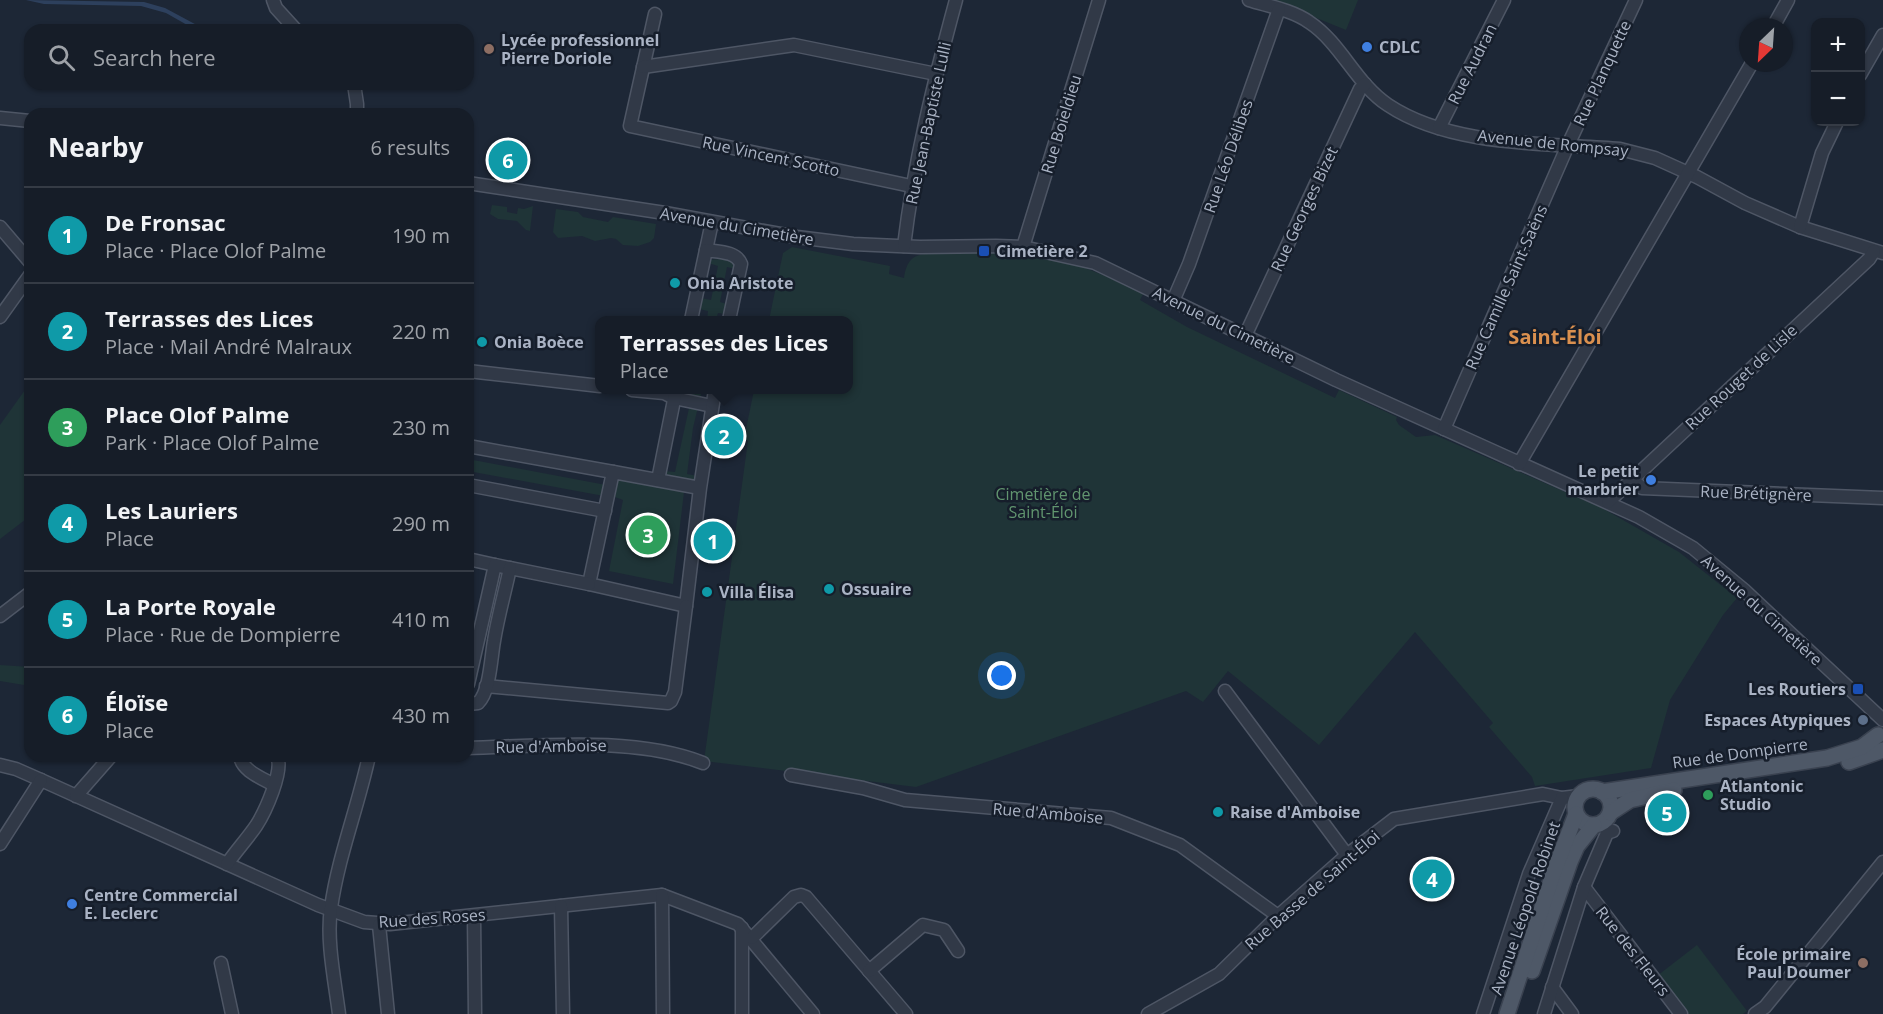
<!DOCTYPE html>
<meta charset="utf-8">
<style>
body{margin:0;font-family:"Open Sans",sans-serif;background:#232a34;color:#f1f3f6}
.controls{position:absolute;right:18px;top:18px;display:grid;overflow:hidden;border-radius:12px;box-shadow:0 2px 4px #0004}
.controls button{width:54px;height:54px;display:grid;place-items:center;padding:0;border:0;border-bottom:2px solid #353b45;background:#161d28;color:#f1f3f6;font:30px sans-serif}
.compass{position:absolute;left:1739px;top:18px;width:54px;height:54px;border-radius:50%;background:#161d28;box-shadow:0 2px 4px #0004;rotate:205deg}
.you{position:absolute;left:1002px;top:676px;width:21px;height:21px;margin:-15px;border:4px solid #fff;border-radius:50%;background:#1a73e8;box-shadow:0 0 0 9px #1a73e833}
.badge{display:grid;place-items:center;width:39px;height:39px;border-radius:50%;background:#d93025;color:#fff;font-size:20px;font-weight:700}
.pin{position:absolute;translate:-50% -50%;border:3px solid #fff;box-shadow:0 2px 6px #0006}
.popup{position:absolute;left:595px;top:316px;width:258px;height:78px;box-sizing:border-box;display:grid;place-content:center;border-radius:12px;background:#161d28;filter:drop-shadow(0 2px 4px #0005);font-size:20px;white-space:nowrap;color:#9ea2a8}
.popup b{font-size:22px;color:#f1f3f6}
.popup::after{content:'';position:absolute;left:50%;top:100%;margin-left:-12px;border:12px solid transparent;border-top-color:#161d28}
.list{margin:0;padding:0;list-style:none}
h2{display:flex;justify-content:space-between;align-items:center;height:78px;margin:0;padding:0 24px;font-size:26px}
h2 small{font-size:20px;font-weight:400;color:#9ea2a8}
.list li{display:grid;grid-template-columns:39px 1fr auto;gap:18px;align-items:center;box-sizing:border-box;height:96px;padding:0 24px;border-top:2px solid #353b45}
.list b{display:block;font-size:22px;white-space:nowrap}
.list p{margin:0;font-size:20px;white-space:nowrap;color:#9ea2a8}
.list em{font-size:20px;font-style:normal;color:#9ea2a8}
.icon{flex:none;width:33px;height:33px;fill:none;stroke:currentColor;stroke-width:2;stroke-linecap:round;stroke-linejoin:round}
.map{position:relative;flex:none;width:1883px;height:1014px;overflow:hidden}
.search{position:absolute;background:#161d28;box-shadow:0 2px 4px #0004;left:24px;top:24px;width:450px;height:66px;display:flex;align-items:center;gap:15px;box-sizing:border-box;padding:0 21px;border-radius:18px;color:#9ea2a8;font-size:22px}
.panel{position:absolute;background:#161d28;box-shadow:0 2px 4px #0004;left:24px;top:108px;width:450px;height:654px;border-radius:18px}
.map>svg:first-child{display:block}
.green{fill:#1f3437}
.water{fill:#2d405d}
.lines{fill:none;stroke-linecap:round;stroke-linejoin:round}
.minor-casing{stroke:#4e5665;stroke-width:15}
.major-casing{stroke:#3a4250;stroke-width:18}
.minor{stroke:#313947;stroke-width:12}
.major{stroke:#4e5867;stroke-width:15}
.shop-dot{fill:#3f7fe0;stroke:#161e2b;stroke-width:2}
.education-dot{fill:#8d6e63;stroke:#161e2b;stroke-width:2}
.transit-dot{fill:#1a4fb4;stroke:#161e2b;stroke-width:2}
.culture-dot{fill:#0f9aa8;stroke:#161e2b;stroke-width:2}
.service-dot{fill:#5c6f8a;stroke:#161e2b;stroke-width:2}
.leisure-dot{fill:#2e9e5b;stroke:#161e2b;stroke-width:2}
.labels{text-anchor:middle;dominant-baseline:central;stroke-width:5;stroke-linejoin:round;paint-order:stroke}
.poi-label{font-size:16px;font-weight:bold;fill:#aab3c4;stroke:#161e2b;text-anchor:start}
.street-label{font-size:16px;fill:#aab3c4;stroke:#161e2b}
.park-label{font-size:16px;fill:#61956f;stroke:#161e2b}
.quarter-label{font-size:20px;font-weight:bold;fill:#da904f;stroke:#161e2b}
</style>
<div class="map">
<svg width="1883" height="1014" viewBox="0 0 1883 1014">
<rect width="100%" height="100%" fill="#1d2736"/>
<!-- green -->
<g class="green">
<polygon points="1272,0 1358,0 1346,30"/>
<polygon points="492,205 507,207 507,212 517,214 518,208 524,209 533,206 530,231 526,230 517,221 498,219 490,214"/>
<polygon points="556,209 578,212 583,217 608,222 613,217 656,224 654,238 650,242 638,246 623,245 616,239 611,238 595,241 582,236 558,238 553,232"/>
<path d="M792,247L890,266L889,274L904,278C905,270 907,263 913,258C934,243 1053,258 1079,266C1101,273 1122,284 1143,294L1140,300L1187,327L1335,398L1339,390L1397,417L1396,420L1399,425L1416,437L1435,435L1602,508L1679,552L1737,598L1723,615L1670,700L1651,768L1535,786L1532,777L1489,727L1493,723L1415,632L1319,745L1228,671L1203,702L1186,691L916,787L704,761L748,441L744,439L754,390H849V320H769L783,253Z"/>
<polygon points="719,259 729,260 737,265 736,269 727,267 720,302 727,304 725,314 718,313 716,320 707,320 708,311 699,309 701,298 711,300 718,266 708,263 709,260"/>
<polygon points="30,383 30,516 0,539 0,425"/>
<polygon points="693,390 702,390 693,428 687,474 698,476 694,481 667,477 665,471 675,472"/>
<polygon points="468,459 606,485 604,496 468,471"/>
<polygon points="618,480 684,492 673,584 609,571 623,500 615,497"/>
<polygon points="0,665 30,667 30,686 0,681"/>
<polygon points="1697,945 1747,1011 1743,1014 1686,1014 1657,976"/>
</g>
<!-- water -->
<polygon class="water" points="26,0 144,2 165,8 206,30 196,30 166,13 141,6 44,4"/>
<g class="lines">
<!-- minor casing -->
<g class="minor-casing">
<g id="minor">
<polyline points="273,0 276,8 296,30"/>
<path d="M1249,0C1268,6 1292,10 1309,22C1341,43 1356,84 1388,105C1451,147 1547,143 1620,149L1655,158L1697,177L1745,203L1800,227L1883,253"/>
<polyline points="655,14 630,126 911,186"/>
<polyline points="1773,27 1788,0"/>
<polyline points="643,67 794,45 936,74"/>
<polyline points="1860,75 1883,35"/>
<polyline points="354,84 357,104 357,114"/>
<polyline points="0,118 30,121"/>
<polyline points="1439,128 1504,0"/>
<polyline points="468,183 665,213 797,237 853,244 920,247 996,246 1023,247 1095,263 1336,380 1639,517 1693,548 1744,590 1883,720"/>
<polyline points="0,227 30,262"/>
<polyline points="1800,227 1822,153 1837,122"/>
<path d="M904,246C914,162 934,81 956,0"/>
<polyline points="1023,247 1099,0"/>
<polyline points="706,250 712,222"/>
<polyline points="1173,301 1189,264 1279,9"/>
<polyline points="0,317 30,275"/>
<path d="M691,320L706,250C718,252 736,251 741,264L729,320"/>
<polyline points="1245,336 1360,89 1365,84"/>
<polyline points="468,371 600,386"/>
<polyline points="632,390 664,393 674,398 712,406"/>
<polyline points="1444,429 1568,145 1636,0"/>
<polyline points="468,446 613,472"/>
<polyline points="1519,464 1752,63"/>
<polyline points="1632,479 1642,488 1883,498"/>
<polyline points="658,480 676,390"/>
<polyline points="468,485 605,511"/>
<polyline points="700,488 613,472 589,584 686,606 700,488 715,390"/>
<polyline points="1608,502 1869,259 1874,251"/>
<polyline points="468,559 495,565"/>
<polyline points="0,616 30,593"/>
<polyline points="468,684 495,565 589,584"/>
<polyline points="486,686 668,703 671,701 675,692 686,606"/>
<polyline points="1225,691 1347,855"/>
<path d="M468,704L478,703C490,692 491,657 494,641C498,616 505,592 510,568"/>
<path d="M468,748C541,746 635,736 703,763"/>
<path d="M240,756C242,771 262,778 274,785"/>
<polyline points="0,765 16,769 41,780 318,905 364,922 390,924 662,895 738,924 813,1014"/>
<polyline points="791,775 863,788 905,800 1111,818 1180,845 1278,916"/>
<polyline points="76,796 111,756"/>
<polyline points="0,844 41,780"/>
<path d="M227,864C236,851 247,839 256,826C265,812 284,771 277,756"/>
<polyline points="1584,887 1681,1014"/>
<polyline points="662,895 663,1014"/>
<polyline points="561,906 563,1014"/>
<polyline points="474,916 475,1014"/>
<polyline points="379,925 388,1014"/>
<polyline points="752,938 794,897 801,895 806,897 906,1014"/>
<polyline points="221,963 232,1014"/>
<polyline points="869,971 923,925 944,930 958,951"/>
<polyline points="1552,987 1572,1014"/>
<path d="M339,1014C335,982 326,940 331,908C338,857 358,807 369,756"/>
<polyline points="742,1014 742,928"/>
<polyline points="1148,1014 1219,974 1278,916 1347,855 1394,819 1543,794 1562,798 1579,796"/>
<polyline points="1483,1014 1529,874 1562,798"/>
<polyline points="1544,1014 1584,887 1607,833 1613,831"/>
<polyline points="1755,1014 1765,1007 1883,862"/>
</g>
</g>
<!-- major casing -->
<g class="major-casing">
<g id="major">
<polyline points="1849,762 1883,750"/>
<circle cx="1593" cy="807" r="18"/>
<polyline points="1602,792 1827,758 1862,747 1878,735"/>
<polyline points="1610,813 1630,800 1674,790"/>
<polyline points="1532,971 1570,862 1577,846 1594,825"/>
<polyline points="1507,1014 1554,871 1576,814"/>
</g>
</g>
<!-- minor -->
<use href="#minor" class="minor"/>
<!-- major -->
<use href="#major" class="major"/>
</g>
<!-- markers -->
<g class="shop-dot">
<circle cx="1367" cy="47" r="6"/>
<circle cx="1651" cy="480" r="6"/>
<circle cx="72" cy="904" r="6"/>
</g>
<g class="education-dot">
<circle cx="489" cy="49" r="6"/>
<circle cx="1863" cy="963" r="6"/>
</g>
<g class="transit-dot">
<rect x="978" y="245" width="12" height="12" rx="3"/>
<rect x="1852" y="683" width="12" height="12" rx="3"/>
</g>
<g class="culture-dot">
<circle cx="675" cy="283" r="6"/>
<circle cx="482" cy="342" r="6"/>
<circle cx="829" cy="589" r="6"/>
<circle cx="707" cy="592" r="6"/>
<circle cx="1218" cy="812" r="6"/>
</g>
<circle class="service-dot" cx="1863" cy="720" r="6"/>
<circle class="leisure-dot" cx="1708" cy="795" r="6"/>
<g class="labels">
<!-- poi labels -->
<g class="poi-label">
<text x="501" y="40">Lycée professionnel<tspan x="501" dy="18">Pierre Doriole</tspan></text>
<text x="1379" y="47">CDLC</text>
<text x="996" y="251">Cimetière 2</text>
<text x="687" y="283">Onia Aristote</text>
<text x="494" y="342">Onia Boèce</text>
<text x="1639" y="471" text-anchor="end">Le petit<tspan x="1639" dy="18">marbrier</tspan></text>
<text x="841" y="589">Ossuaire</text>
<text x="719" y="592">Villa Élisa</text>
<text x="1846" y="689" text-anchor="end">Les Routiers</text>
<text x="1851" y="720" text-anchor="end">Espaces Atypiques</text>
<text x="1720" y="786">Atlantonic<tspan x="1720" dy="18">Studio</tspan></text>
<text x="1230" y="812">Raise d'Amboise</text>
<text x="84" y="895">Centre Commercial<tspan x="84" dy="18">E. Leclerc</tspan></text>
<text x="1851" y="954" text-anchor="end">École primaire<tspan x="1851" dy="18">Paul Doumer</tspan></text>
</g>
<!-- street labels -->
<g class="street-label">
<text transform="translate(1472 64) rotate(-63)">Rue Audran</text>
<text transform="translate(1602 73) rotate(-65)">Rue Planquette</text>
<text transform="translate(928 123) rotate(-78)">Rue Jean-Baptiste Lulli</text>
<text transform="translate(1061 124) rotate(-73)">Rue Boieldieu</text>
<text transform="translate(1553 143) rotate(6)">Avenue de Rompsay</text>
<text transform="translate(771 156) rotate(12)">Rue Vincent Scotto</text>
<text transform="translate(1228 156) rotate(-71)">Rue Léo Délibes</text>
<text transform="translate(1304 209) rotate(-65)">Rue Georges Bizet</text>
<text transform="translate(737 226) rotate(10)">Avenue du Cimetière</text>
<text transform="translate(1506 287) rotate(-66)">Rue Camille Saint-Saëns</text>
<text transform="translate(1224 325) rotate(26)">Avenue du Cimetière</text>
<text transform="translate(1741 377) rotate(-43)">Rue Rouget de Lisle</text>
<text transform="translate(1756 493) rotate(2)">Rue Brétignère</text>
<text transform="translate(1762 610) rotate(42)">Avenue du Cimetière</text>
<text transform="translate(551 746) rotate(-1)">Rue d'Amboise</text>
<text transform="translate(1740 753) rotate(-8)">Rue de Dompierre</text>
<text transform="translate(1048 813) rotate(5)">Rue d'Amboise</text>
<text transform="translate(1312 890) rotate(-41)">Rue Basse de Saint-Éloi</text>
<text transform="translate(1525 908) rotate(-71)">Avenue Léopold Robinet</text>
<text transform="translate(432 918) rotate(-4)">Rue des Roses</text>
<text transform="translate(1633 951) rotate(52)">Rue des Fleurs</text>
</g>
<!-- park labels -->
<g class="park-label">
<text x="1043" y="494">Cimetière de<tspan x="1043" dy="18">Saint-Éloi</tspan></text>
</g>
<!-- quarter labels -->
<g class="quarter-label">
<text x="1555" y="336">Saint-Éloi</text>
</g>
</g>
</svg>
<div class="controls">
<button>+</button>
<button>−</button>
</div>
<svg class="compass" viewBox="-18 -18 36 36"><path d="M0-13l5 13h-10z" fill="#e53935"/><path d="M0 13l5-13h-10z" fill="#9ea2a8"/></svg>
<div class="you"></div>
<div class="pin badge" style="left:713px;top:541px;background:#0f9aa8">1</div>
<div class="pin badge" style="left:724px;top:436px;background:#0f9aa8">2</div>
<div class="popup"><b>Terrasses des Lices</b>Place</div>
<div class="pin badge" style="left:648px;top:535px;background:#2e9e5b">3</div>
<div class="pin badge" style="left:1432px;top:879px;background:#0f9aa8">4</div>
<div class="pin badge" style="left:1667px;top:813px;background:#0f9aa8">5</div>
<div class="pin badge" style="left:508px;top:160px;background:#0f9aa8">6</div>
<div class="search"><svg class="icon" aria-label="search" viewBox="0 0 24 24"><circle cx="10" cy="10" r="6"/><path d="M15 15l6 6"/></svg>Search here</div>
<section class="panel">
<h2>Nearby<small>6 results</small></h2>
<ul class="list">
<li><span class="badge" style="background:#0f9aa8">1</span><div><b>De Fronsac</b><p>Place · Place Olof Palme</p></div><em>190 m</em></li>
<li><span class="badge" style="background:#0f9aa8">2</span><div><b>Terrasses des Lices</b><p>Place · Mail André Malraux</p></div><em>220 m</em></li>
<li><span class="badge" style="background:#2e9e5b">3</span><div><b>Place Olof Palme</b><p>Park · Place Olof Palme</p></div><em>230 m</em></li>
<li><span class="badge" style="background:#0f9aa8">4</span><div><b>Les Lauriers</b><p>Place</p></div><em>290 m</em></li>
<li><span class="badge" style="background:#0f9aa8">5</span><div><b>La Porte Royale</b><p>Place · Rue de Dompierre</p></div><em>410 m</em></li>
<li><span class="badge" style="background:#0f9aa8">6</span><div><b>Éloïse</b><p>Place</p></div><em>430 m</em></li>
</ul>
</section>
</div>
